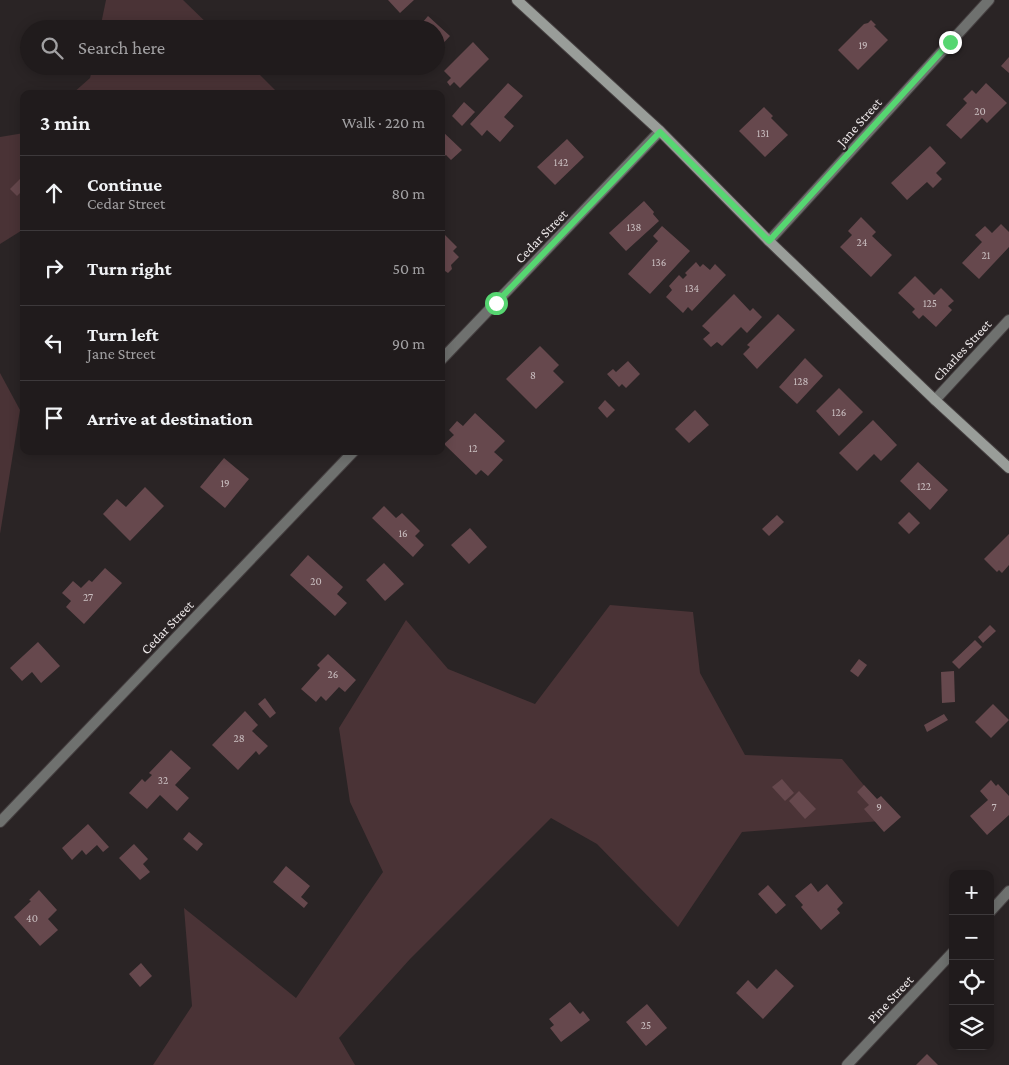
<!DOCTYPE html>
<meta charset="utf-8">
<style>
body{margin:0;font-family:"Crimson Pro",serif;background:#282425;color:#f1f3f6}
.controls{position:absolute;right:15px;bottom:15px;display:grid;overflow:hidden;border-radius:10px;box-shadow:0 2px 12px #0003}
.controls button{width:45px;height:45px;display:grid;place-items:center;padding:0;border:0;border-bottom:1px solid #3d393b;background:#201b1c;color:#f1f3f6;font:25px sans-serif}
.stop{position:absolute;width:15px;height:15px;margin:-11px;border:4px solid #56d671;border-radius:50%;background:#fff}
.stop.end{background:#56d671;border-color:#fff;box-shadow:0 1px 5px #0008}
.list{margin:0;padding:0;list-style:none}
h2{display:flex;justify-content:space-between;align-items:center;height:65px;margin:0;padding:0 20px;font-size:21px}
h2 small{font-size:16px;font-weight:400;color:#a2a1a3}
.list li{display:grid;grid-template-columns:32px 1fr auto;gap:15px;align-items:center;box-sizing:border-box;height:75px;padding:0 20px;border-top:1px solid #3d393b}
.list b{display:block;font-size:19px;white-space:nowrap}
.list p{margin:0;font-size:16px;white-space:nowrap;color:#a2a1a3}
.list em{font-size:16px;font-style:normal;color:#a2a1a3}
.icon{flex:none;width:28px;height:28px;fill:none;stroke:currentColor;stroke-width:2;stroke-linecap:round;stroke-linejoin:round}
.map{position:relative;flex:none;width:1009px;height:1065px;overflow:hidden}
.search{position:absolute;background:#201b1c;box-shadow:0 2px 12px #0003;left:20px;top:20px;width:425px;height:55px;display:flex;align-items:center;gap:12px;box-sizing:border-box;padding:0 18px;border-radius:28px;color:#a2a1a3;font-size:19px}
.panel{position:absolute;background:#201b1c;box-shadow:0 2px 12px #0003;left:20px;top:90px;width:425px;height:365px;border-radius:10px}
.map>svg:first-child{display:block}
.green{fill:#4a3336}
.building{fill:#66484d}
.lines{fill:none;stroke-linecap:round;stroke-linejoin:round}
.street-casing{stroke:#453f40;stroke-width:12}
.secondary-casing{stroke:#453f40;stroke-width:12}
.street{stroke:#6f716f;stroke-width:10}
.secondary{stroke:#999d99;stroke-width:10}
.route{stroke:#56d671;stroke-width:6}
.labels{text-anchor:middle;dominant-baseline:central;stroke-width:5;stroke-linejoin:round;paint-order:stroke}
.number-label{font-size:11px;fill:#cabfc1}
.street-label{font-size:14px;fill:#ece7e8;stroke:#2a2425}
</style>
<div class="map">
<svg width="1009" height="1065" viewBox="0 0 1009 1065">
<rect width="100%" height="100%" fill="#2a2425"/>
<!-- green -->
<g class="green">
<polygon points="106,0 183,0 213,29 100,29"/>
<polygon points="93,66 251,66 279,94 72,94 90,78"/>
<polygon points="24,133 24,229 0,244 0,137"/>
<polygon points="0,373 20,410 0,534"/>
<polygon points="610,605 693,612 700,673 745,755 842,759 893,820 742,832 678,927 597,844 551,818 410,959 339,1038 355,1065 153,1065 192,1006 184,908 296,998 383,872 350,802 339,728 406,620 448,669 535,704"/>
</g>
<!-- building -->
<g class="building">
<polygon points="388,0 414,0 400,13"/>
<polygon points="428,16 450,36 436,51 436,29 417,29"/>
<polygon points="871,20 876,25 874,26 888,40 858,70 838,50 864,24 868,23"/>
<polygon points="473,42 489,59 460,88 454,82 450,86 447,82 451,78 444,71"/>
<polygon points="1009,57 1009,73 1001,66"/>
<polygon points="508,83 523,96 504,117 514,126 500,142 487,130 482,136 470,124"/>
<polygon points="986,83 1007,103 987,123 982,118 961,139 946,125 967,103 963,99 972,90 976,94"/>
<polygon points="464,102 475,112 462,126 452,116"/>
<polygon points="764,107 773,116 771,118 788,135 765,157 739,131"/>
<polygon points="441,130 462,150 451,160 446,155 441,159"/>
<polygon points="567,139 584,157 555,185 537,167"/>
<polygon points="930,146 946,163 936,173 942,179 933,188 927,182 907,200 891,183"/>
<polygon points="24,175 24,189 17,196 10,189"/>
<polygon points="644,201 654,212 653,214 659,221 626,251 609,233"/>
<polygon points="861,217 876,232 872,236 892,255 871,277 840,247 852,235 848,231"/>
<polygon points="1001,224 1009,232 1009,247 979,279 962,263 982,242 975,235 985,226 992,233"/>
<polygon points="662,226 690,251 650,294 628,274 658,241 653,236"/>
<polygon points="441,231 457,247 453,251 459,257 451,265 452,269 448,273 445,271 441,275"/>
<polygon points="696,262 700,267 703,264 710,270 715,264 726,275 692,311 688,307 683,313 666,297 672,290 669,286 679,275 683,279 687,275 685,273"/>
<polygon points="915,276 934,295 941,288 954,301 948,306 952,310 936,327 923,315 919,319 912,312 915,309 898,293"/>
<polygon points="734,294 750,311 753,308 762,317 747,333 741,327 722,346 717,342 711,347 703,339 710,333 702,326"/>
<polygon points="778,314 795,330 757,369 743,354 750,347 747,345"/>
<polygon points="540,346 559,365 553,371 564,382 536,409 506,379"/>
<polygon points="805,358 823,376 797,404 779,387"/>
<polygon points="628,361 640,374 626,388 622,384 619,387 607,374 613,369 616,372"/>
<polygon points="839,388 863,412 839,436 816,411"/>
<polygon points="605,400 615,410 607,418 598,408"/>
<polygon points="695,410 709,425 689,443 675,429"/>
<polygon points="475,413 505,441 494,452 503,460 488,476 481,470 476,475 444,444 454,435 449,430 457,421 463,426"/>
<polygon points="873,420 897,445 881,461 874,454 857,471 839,453"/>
<polygon points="224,458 249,479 225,508 200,487"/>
<polygon points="918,462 948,490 930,510 900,481"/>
<polygon points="145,487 164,506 130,541 103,514 117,499 126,507"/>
<polygon points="384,506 396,518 402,513 420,531 415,536 424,545 413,557 372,518"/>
<polygon points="909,512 920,523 909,534 898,523"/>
<polygon points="777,515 784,522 769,536 762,529"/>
<polygon points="470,528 487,547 469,564 451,545"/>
<polygon points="1009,534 1009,565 1002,573 999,570 997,572 984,559"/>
<polygon points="308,555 343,587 337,594 347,603 335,616 290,575"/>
<polygon points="384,563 404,584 385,601 366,580"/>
<polygon points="105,568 122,583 84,624 66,607 71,601 62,593 73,581 81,588 89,580 92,582"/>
<polygon points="990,625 996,631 983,643 978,637"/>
<polygon points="975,640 982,647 959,669 952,662"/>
<polygon points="38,642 60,666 41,683 32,672 22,681 10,668"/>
<polygon points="328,654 356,680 345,692 339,687 326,701 321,696 316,702 301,689 320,668 317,665"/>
<polygon points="859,659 867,665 858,677 850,671"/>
<polygon points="954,671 955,702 942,703 941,672"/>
<polygon points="265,698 276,713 270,718 258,704"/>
<polygon points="993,704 1009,720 991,738 975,722"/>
<polygon points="245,711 258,725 252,731 268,746 259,755 256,751 238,770 212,745"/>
<polygon points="944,714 948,720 927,732 924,725"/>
<polygon points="171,750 191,768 175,785 189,798 177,811 160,795 147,809 129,793 142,779 145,782 152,775 149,773"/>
<polygon points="782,779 794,793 785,801 772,787"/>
<polygon points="991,780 996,786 998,784 1009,796 1009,815 987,835 970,816 988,800 980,791"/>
<polygon points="864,785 877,799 881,796 901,817 884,832 864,809 869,805 857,792"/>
<polygon points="799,791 816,809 805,819 789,801"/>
<polygon points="88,824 109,847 103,852 97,845 86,855 82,850 72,860 62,848"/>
<polygon points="189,832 203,844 197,851 183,839"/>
<polygon points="134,844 148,859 143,864 150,872 140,880 119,858"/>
<polygon points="286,866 310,886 301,897 308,903 304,908 273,882"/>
<polygon points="811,883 818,892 827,884 843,903 837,909 840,913 821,930 801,907 803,905 795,896"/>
<polygon points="768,885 786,905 776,914 758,894"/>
<polygon points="39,890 57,910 48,919 58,930 40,946 14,917 31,901 29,900"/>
<polygon points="141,963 152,976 140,987 129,974"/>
<polygon points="776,969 794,986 763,1019 736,993 748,980 757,989"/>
<polygon points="570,1002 580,1014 583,1011 590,1020 561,1042 550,1028 554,1025 549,1019"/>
<polygon points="647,1004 667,1028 646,1046 626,1022"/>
<polygon points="927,1054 938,1065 916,1065"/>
</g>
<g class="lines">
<!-- street casing -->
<g class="street-casing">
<g id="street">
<polyline points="769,241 989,0"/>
<polyline points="441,360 660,131"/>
<polyline points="935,400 1009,320"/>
<polyline points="0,822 354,451"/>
<polyline points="990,912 1009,891"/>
<polyline points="847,1065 953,952"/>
</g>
</g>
<!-- secondary casing -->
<g class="secondary-casing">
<polyline id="secondary" points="517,0 660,131 769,241 935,400 1009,468"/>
</g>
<!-- street -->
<use href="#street" class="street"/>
<!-- secondary -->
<use href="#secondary" class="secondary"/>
</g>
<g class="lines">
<!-- route -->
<polyline class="route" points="496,303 660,132 769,241 950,42"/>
</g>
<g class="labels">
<!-- number labels -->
<g class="number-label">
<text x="863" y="45">19</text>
<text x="980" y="111">20</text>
<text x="763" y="133">131</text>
<text x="561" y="162">142</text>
<text x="634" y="227">138</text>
<text x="862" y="242">24</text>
<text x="986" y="255">21</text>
<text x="659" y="262">136</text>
<text x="692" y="288">134</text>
<text x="930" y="303">125</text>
<text x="533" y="375">8</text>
<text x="801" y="381">128</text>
<text x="839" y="412">126</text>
<text x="473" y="448">12</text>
<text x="225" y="483">19</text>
<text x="924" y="486">122</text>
<text x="403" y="533">16</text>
<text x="316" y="581">20</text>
<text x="88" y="597">27</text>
<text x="333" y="674">26</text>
<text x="239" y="738">28</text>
<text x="163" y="780">32</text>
<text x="879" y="807">9</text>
<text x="994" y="807">7</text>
<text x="32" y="918">40</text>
<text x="646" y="1025">25</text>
</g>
<!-- street labels -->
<g class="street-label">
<text transform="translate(859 122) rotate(-48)">Jane Street</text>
<text transform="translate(541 236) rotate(-46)">Cedar Street</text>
<text transform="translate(962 350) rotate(-47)">Charles Street</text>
<text transform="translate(167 627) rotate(-46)">Cedar Street</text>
<text transform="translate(890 999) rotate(-47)">Pine Street</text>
</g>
</g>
</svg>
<div class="controls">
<button>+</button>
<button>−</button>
<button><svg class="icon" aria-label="locate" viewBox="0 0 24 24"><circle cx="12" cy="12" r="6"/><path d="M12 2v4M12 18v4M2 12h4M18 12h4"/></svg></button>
<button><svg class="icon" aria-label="layers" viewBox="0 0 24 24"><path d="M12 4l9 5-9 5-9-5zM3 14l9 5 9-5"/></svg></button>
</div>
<div class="stop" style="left:496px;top:303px"></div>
<div class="stop end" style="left:950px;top:42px"></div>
<div class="search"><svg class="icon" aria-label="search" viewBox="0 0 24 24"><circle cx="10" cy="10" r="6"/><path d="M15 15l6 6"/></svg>Search here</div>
<section class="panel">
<h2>3 min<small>Walk · 220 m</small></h2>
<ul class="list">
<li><svg class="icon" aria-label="ahead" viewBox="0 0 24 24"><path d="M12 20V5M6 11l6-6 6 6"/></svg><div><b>Continue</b><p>Cedar Street</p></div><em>80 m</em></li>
<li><svg class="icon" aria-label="right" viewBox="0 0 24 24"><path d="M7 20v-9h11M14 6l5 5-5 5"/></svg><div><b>Turn right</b></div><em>50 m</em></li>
<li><svg class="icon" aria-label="left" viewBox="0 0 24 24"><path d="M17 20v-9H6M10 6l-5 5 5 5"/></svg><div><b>Turn left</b><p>Jane Street</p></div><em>90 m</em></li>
<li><svg class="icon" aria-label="arrive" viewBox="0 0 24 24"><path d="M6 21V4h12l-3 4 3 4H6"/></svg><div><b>Arrive at destination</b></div></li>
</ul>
</section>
</div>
